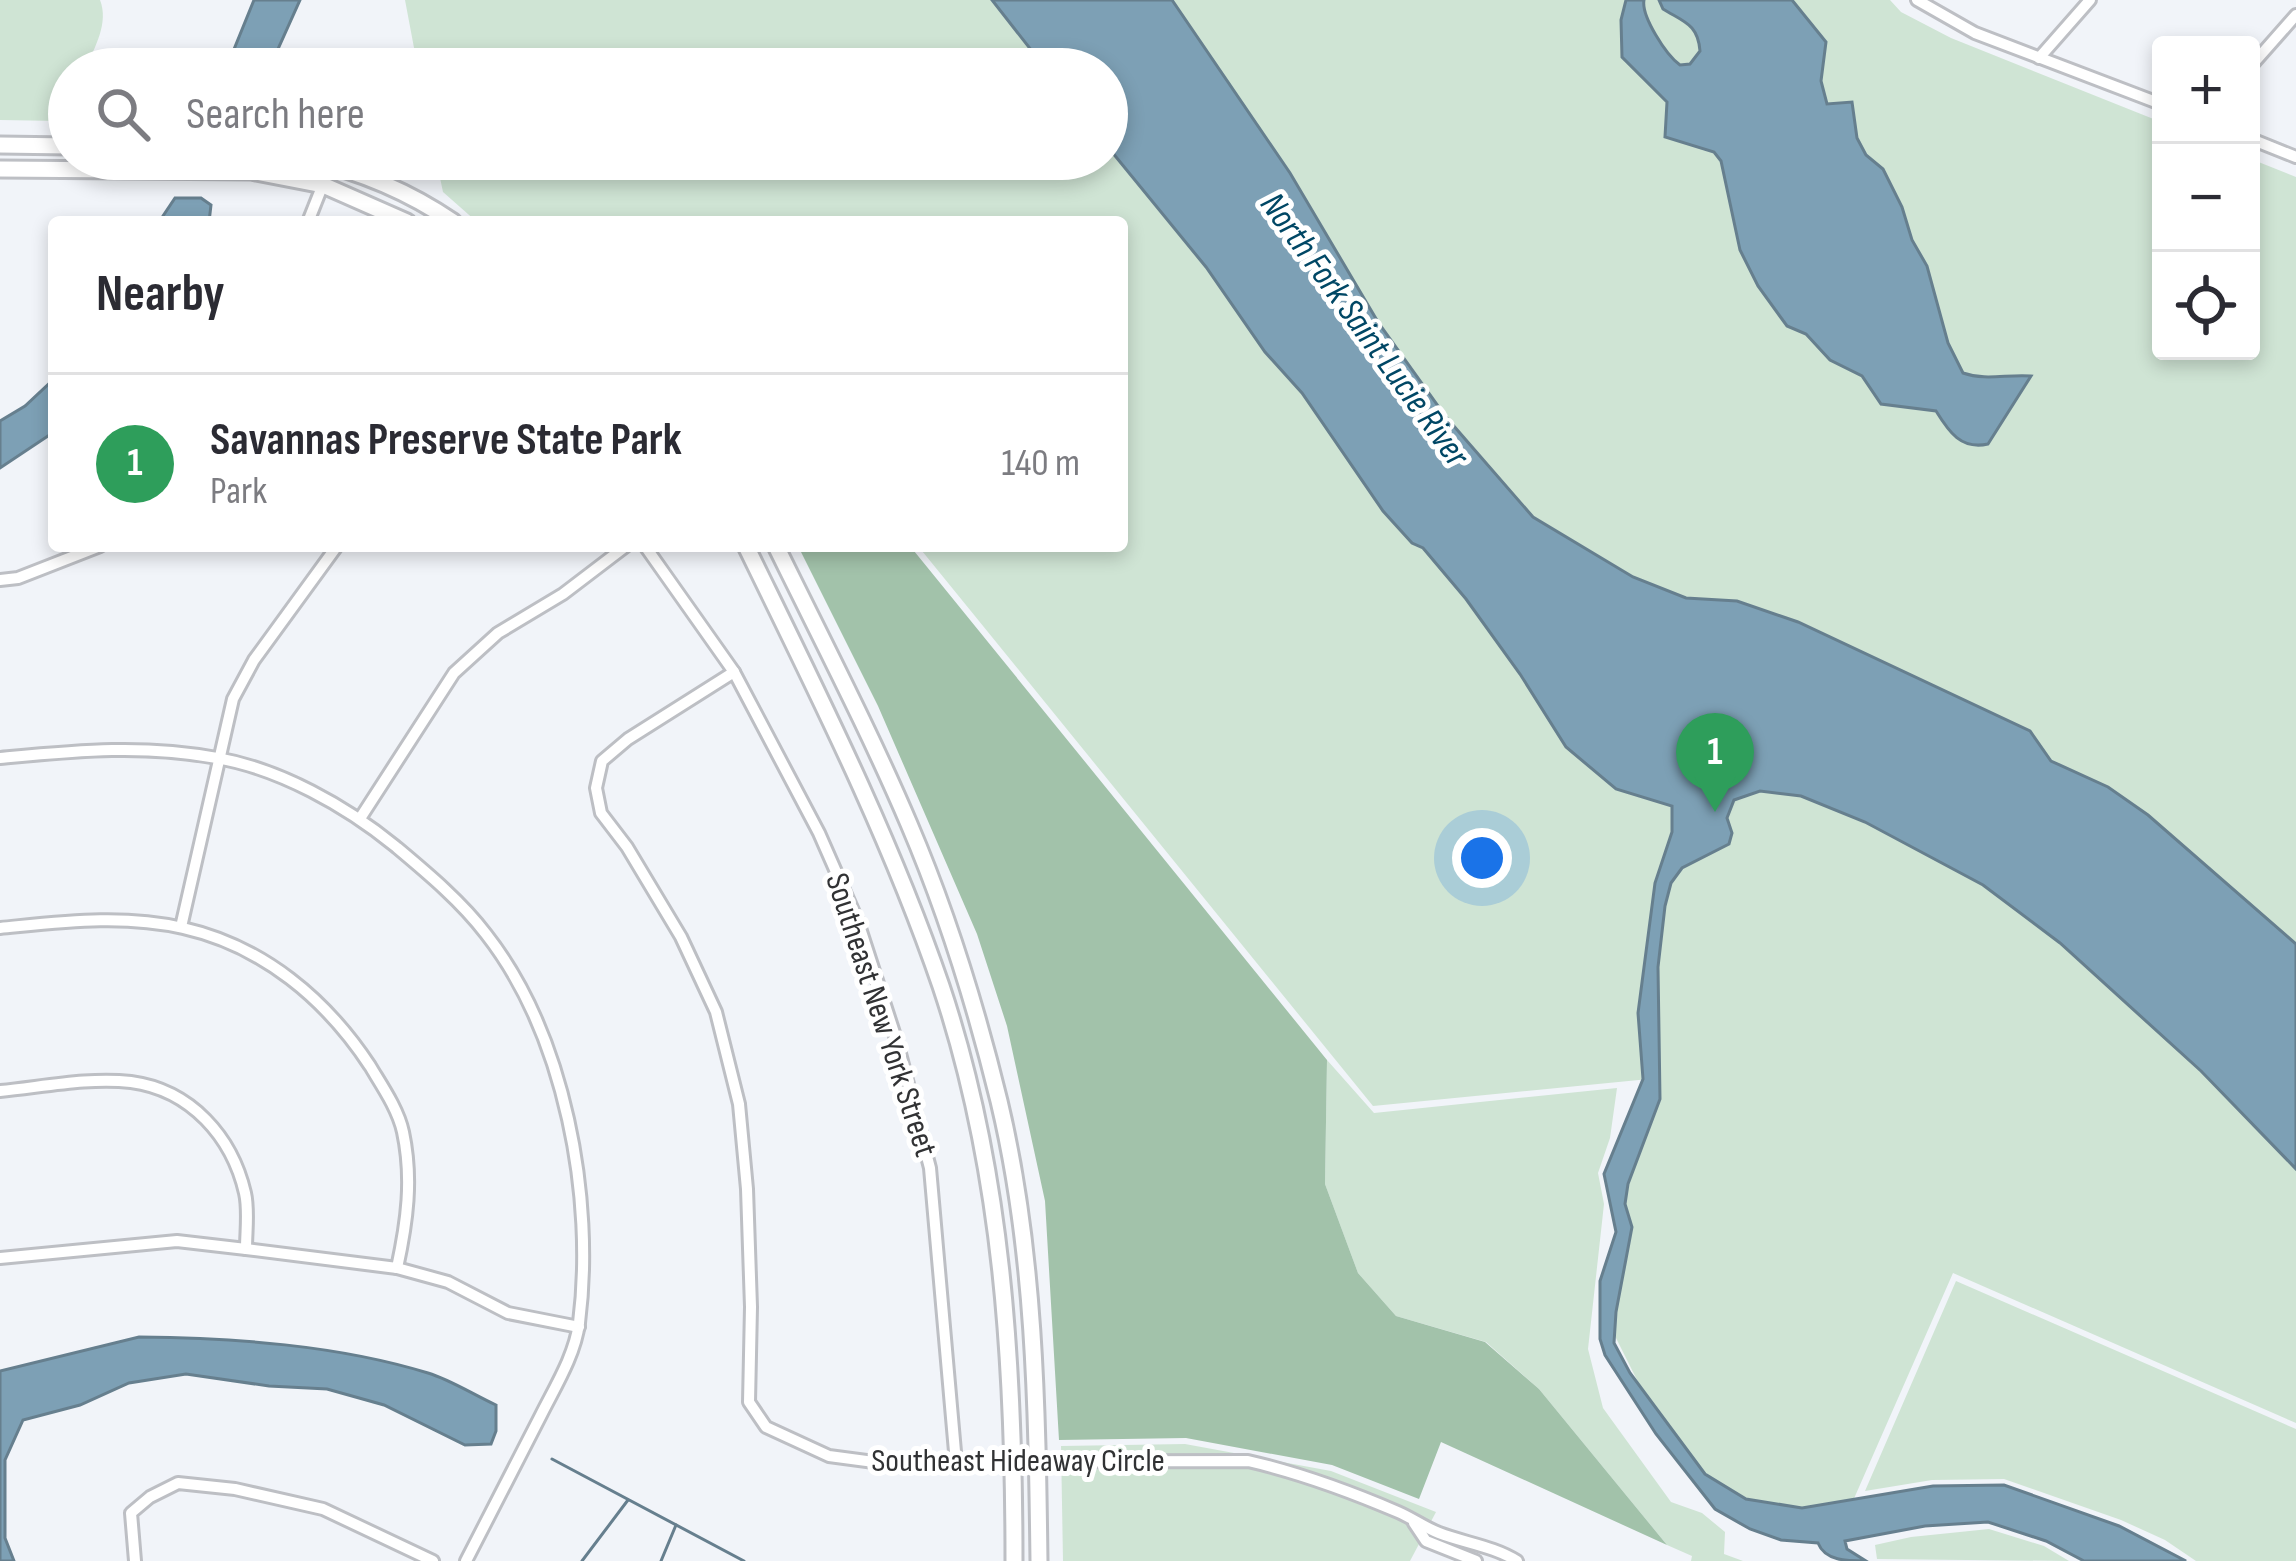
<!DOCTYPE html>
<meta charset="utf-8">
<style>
body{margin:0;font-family:"Sofia Sans Condensed",sans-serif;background:#f7f7f7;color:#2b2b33}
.controls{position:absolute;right:36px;top:36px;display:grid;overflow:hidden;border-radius:12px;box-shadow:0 6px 18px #0003}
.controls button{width:108px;height:108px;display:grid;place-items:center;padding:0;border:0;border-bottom:3px solid #e1e1e2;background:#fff;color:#2b2b33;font:60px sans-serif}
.you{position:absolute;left:1482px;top:858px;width:42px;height:42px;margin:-30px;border:9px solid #fff;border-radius:50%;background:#1a73e8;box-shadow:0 0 0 18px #1a73e833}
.badge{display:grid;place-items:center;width:78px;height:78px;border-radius:50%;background:#111827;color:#fff;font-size:39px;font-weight:700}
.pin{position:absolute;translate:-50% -99px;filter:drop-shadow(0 3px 6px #0008)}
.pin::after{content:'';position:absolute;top:63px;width:42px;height:36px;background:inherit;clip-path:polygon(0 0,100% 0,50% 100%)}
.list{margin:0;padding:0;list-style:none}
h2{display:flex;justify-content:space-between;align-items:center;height:156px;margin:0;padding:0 48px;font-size:51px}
h2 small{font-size:39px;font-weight:400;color:#7c7c81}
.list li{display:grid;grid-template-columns:78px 1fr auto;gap:36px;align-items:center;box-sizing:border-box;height:180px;padding:0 48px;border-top:3px solid #e1e1e2}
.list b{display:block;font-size:45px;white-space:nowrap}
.list p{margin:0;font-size:39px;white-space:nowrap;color:#7c7c81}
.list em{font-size:39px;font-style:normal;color:#7c7c81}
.icon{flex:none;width:66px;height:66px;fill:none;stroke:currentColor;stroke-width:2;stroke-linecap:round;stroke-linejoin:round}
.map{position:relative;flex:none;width:2296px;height:1561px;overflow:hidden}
.search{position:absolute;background:#fff;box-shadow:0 6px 18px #0003;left:48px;top:48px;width:1080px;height:132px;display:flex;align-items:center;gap:30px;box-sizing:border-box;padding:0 42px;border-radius:66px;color:#7c7c81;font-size:45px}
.panel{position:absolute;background:#fff;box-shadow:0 6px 18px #0003;left:48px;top:216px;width:1080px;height:336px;border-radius:12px}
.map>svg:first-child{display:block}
.green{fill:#cfe4d4}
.forest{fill:#a2c2aa}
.water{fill:#7da0b5;stroke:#667f8e;stroke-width:3}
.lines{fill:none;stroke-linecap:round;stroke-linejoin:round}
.stream{stroke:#667f8e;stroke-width:3}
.street-casing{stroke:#bdbfc4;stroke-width:16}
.secondary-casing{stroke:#bdbfc4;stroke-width:21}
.street{stroke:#fff;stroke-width:10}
.secondary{stroke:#fff;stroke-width:15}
.labels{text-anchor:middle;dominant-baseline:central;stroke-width:10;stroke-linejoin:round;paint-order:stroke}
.street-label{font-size:33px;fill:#313234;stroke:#fff}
.water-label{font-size:36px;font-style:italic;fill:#004765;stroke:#fff}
</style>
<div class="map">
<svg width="2296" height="1561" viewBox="0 0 2296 1561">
<rect width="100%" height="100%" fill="#f1f4f9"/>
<!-- green -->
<g class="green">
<path d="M0,0H100C109,23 95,47 85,69H69V107L59,121L0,120Z"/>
<polygon points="405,0 1890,0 1901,12 1951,38 2161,122 2161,351 2251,351 2251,159 2296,177 2296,1423 1953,1273 1845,1519 1717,1493 1642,1390 1606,1318 1624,1175 1649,1079 1373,1106 918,546 1122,546 1122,222 477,222 443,192 436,159 1107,159 1107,69 418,69"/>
<polygon points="1327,1060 1374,1113 1617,1088 1610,1138 1598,1173 1604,1204 1588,1349 1603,1408 1671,1502 1702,1513 1725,1532 1724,1554 1743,1561 1691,1561 1692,1556 1667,1545 1539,1389 1486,1342 1396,1316 1358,1273 1325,1184"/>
<polygon points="1956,1281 2296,1429 2296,1561 2196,1561 2165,1540 2121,1520 2004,1479 1932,1480 1865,1491"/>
<polygon points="1185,1444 1331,1471 1436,1512 1410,1561 1063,1561 1061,1446"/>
<polygon points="1989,1529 2044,1546 2069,1561 1877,1559 1875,1545 1911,1537"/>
</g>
<!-- forest -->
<polygon class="forest" points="798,546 910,546 1327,1060 1325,1184 1358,1273 1396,1316 1485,1342 1539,1389 1667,1545 1441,1442 1419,1499 1332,1465 1186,1438 1059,1440 1045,1201 1007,1026 977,934 878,706"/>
<!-- water -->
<g class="water">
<polygon points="254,0 300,0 269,69 226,69"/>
<path d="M992,0H1172L1290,173L1378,322L1446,417L1533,517L1633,577L1686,598L1737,601L1798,622L2030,731L2051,761L2108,787L2148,815L2296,944V1169L2201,1071L2060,943L1983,885L1865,822L1801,796L1760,791L1734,800L1727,818L1732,833L1729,844L1682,868L1671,883L1665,906L1658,967L1660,1099L1628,1184L1625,1204L1632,1227L1616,1312L1614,1343L1630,1373L1705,1474L1746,1499L1802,1508L1933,1486L2004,1485L2119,1526L2186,1561H2084L2046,1541L1988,1522L1925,1526L1845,1541L1847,1549L1866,1561C1847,1561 1825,1561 1818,1543L1781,1540L1750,1529L1715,1509L1656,1434L1605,1355L1600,1339V1281L1616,1232L1604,1174L1643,1079L1638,1013L1655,883L1672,832V806L1616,789L1566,747L1520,674L1466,599L1423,548L1412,543L1383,511L1302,393L1265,352L1206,267L1107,146V69H1046Z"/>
<path d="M1626,0H1644C1641,16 1666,55 1680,65L1690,64L1700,51C1698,24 1684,22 1663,9L1659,0H1792L1826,42L1821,81L1827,104L1852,102L1857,138L1866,155L1883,169L1902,207L1912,240L1927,266L1948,343L1963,373C1986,381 2007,374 2031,376L1988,444C1961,450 1949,432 1936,411L1881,404L1862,376L1830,360L1806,334L1787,326L1758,286L1740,250L1721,161L1714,152L1665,137L1667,102L1622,57L1621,20Z"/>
<polygon points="175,198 201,198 211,205 209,222 159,222"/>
<polygon points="54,379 54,432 0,468 0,421 25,406"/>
<path d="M139,1337C234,1338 337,1345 428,1373C451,1380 474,1395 496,1405V1431L491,1444L465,1445L384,1405L327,1389L269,1386L186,1374L129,1383L80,1405L23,1420L5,1460V1538L14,1561H0V1371Z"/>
</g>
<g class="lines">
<!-- stream -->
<g class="stream">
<polyline points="552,1459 744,1561"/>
<polyline points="582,1561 628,1500"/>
<polyline points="661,1561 676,1525"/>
</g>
<!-- street casing -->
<g class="street-casing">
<g id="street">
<polyline points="1917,0 1975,33 2161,104"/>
<polyline points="2039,58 2090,0"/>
<polyline points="2251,66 2296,15"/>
<polyline points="2251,139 2296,157"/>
<polyline points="308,222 331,164"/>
<polyline points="645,546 734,672 819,833 858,922 897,1042 930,1168 956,1463"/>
<polyline points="0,580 18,578 100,546"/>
<path d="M734,672L628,739L602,761L596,788L601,813L627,847L681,937L716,1012L739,1104L747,1189L751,1307L749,1402L766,1427L829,1456L874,1462L1248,1461C1300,1473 1349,1491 1398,1512C1412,1518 1424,1527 1439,1533C1465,1543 1493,1546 1517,1561"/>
<path d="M0,758C75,751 142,744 217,758C280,769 346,806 395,846C426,872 461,901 486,934C565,1035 595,1198 579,1323C575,1355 555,1387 541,1415C516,1464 491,1512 466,1561"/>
<polyline points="361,817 454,673 498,633 563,594 626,546"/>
<polyline points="181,927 233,699 254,660 337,546"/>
<path d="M0,928C62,922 122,914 183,928C263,946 326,999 370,1066C382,1086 398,1109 403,1132C413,1179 407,1222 397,1268"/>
<path d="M0,1091C42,1087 89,1077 131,1082C191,1090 232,1137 245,1193C249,1210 246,1231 246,1249"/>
<polyline points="0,1258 177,1241 246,1249 397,1268 448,1282 508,1313 579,1327"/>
<polyline points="1414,1523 1426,1541 1476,1561"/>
<polyline points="135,1561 131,1513 150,1497 178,1483 235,1489 323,1509 433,1561"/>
</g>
</g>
<!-- secondary casing -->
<g class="secondary-casing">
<g id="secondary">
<polyline points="0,145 69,146"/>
<path d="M306,159C359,171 408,191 453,222"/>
<polyline points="0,169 251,171 323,185 407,222"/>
<path d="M746,546C816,690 889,834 941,986C1003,1171 1014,1368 1014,1561"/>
<path d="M776,546C821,638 869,730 909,824C947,913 976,1007 999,1101C1035,1251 1037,1408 1039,1561"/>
</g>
</g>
<!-- street -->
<use href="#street" class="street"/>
<!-- secondary -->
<use href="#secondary" class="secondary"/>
</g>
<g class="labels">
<!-- street labels -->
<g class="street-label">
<text transform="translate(881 1015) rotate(72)">Southeast New York Street</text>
<text x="1018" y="1461">Southeast Hideaway Circle</text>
</g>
<!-- water labels -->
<g class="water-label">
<text transform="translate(1364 330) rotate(54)">North Fork Saint Lucie River</text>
</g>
</g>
</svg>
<div class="controls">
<button>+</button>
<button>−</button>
<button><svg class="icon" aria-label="locate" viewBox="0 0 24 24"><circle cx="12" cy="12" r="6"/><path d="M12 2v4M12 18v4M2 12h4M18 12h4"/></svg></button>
</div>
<div class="you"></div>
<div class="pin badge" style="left:1715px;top:812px;background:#2e9e5b">1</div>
<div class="search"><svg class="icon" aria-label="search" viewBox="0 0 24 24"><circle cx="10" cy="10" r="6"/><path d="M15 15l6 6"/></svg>Search here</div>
<section class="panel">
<h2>Nearby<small></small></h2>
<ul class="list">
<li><span class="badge" style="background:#2e9e5b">1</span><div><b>Savannas Preserve State Park</b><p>Park</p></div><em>140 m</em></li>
</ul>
</section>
</div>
